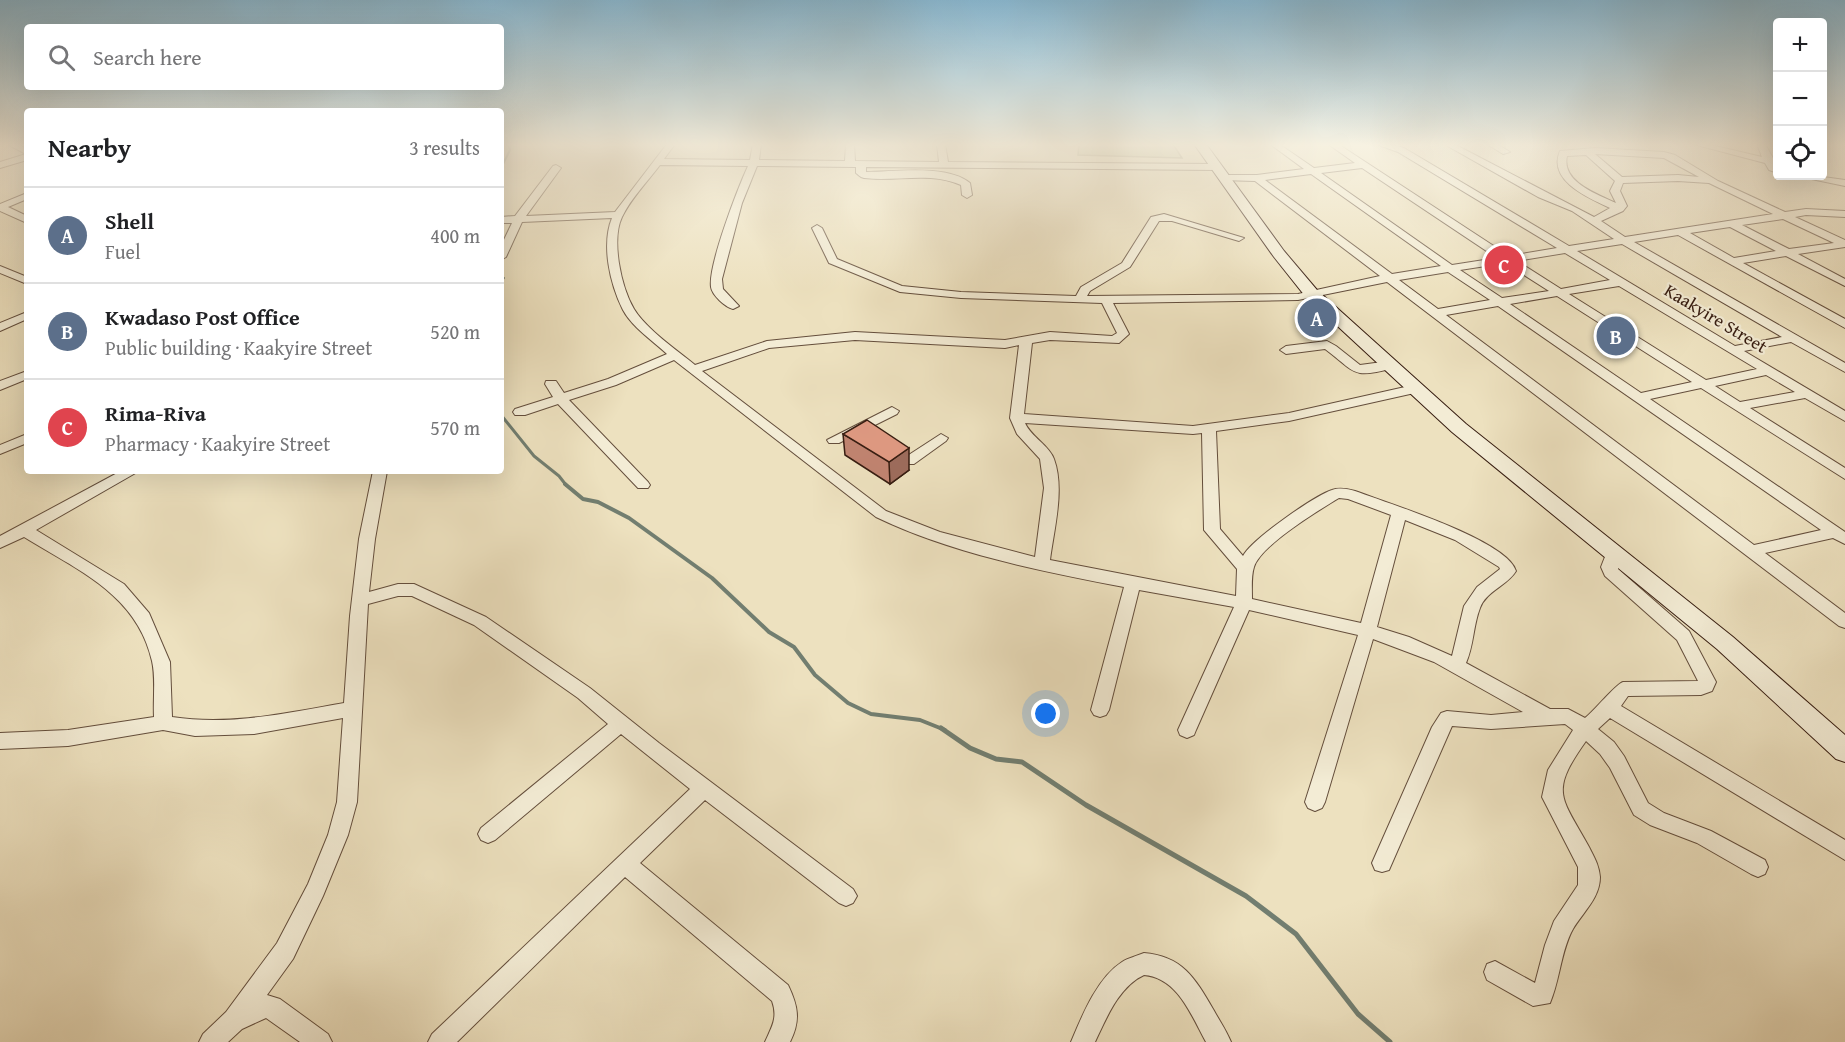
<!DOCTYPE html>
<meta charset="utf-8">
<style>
body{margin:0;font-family:"Gentium Book Plus",serif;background:#f6f6f6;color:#202124}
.controls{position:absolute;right:18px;top:18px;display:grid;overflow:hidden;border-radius:6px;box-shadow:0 6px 24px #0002}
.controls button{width:54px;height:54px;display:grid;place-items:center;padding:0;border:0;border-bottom:2px solid #e0e0e0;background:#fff;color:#202124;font:30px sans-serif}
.you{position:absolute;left:1046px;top:714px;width:21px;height:21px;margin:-15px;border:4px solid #fff;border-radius:50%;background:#1a73e8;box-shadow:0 0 0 9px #1a73e833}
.badge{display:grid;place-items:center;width:39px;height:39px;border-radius:50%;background:#8f2418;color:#fff;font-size:20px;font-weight:700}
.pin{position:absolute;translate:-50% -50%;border:3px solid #fff;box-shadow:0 2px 6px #0006}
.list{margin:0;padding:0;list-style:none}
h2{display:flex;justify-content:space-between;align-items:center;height:78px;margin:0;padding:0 24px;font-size:26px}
h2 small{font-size:20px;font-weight:400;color:#757577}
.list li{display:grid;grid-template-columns:39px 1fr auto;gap:18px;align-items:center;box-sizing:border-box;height:96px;padding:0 24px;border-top:2px solid #e0e0e0}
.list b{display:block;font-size:22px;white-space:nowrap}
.list p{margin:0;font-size:20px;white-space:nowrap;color:#757577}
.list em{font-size:20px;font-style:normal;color:#757577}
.icon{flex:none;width:33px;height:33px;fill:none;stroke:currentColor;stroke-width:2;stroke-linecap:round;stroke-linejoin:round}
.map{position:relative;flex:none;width:1845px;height:1042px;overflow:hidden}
.search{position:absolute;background:#fff;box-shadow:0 6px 24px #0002;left:24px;top:24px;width:480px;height:66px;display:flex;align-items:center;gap:15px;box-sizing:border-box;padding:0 21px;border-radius:6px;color:#757577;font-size:22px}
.panel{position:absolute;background:#fff;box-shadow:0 6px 24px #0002;left:24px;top:108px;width:480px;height:366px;border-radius:6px}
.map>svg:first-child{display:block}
.green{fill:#b8c392;stroke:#787052;stroke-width:1.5}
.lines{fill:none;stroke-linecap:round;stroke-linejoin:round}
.stream-far3{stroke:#727e70;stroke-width:2}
.stream-far2{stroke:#727e70;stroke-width:3}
.stream-far1{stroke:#727e70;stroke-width:4}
.stream{stroke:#727e70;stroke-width:5}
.street-casing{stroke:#644e3c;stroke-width:2}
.secondary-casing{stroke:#371d11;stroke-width:2}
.street{fill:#f3ecd5;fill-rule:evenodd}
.secondary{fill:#f3ecd5;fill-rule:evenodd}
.wall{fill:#c18471;stroke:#371d11;stroke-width:1.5}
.shaded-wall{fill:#9d6c5c;stroke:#371d11;stroke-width:1.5}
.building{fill:#e09a83;stroke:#371d11;stroke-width:1.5}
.labels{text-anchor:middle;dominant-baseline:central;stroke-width:4.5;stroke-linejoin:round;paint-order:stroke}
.far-street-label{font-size:18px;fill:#371d11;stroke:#f3ecd5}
</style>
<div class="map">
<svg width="1845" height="1042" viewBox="0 0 1845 1042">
<rect width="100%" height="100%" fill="#ede1bf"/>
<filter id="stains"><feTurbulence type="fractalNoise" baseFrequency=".00333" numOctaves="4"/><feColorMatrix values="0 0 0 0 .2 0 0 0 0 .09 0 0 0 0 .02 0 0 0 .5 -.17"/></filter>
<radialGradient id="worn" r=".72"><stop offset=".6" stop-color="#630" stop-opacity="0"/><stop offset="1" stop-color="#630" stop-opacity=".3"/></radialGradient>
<!-- green -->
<polygon class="green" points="1079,144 1173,144 1182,158 1078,155"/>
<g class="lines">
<!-- stream-far3 -->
<g class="stream-far3">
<polyline points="501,168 510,150 508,144"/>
<polyline points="501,277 504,278 501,282"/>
</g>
<!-- stream-far2 -->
<polyline class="stream-far2" points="501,415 534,456 559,476 566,485"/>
<!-- stream-far1 -->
<polyline class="stream-far1" points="565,484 583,499 598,502 629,518 712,578 769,632 794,647 815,675 848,703 871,714 920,720 945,730"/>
<!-- stream -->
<polyline class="stream" points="941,728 970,748 996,759 1022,762 1086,805 1246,896 1296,934 1358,1014 1390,1042"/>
<!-- street casing -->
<g class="street-casing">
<g id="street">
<polygon points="7,144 17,144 27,149 27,160 0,168 0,162 26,154"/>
<path d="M667,144H675L664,159L750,160L753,144H761L759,160L845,161L846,144H854L855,161L939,162L937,144H945L948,162L1216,164L1221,167L1216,170L866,167V172C894,172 947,164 970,183L972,195L967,198L962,195L961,185C929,171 897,182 864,178C860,177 860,176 856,173V167L757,166L742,203L722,279L723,289L739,306L733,309C725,307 712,295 711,287C708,265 738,188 748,166L660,165C648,181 631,198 622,217C611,240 621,287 634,309C646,329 677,350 695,365L767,341L855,332L1005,340L1050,332L1112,336L1117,333L1102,303L961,298L900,292L829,263L812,228L817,225L822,228L837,259L902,286L961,292L1076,296L1081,287L1122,263L1151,217L1164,214L1244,238L1239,241L1172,221H1159L1130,267L1090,291L1087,296L1298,294L1380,276L1255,181L1221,180L1219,178L1224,175H1257L1304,169L1270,144H1279L1314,168L1355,163L1328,144H1338L1509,256L1557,248L1398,152L1376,144H1389L1404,148L1569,246L1614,239L1572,211L1538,197L1444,144H1454L1594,217L1610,208C1589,198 1547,181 1560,151L1595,148L1664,152L1675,155L1718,181L1785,212L1806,209L1845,211V217L1806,215L1795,217L1845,240V247L1798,254L1845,279V286L1786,256L1743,263L1845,319V328L1678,235L1634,242L1845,363V372L1791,342L1744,351L1845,411V421L1805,398L1750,408L1845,468V479L1701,388L1650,399L1845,532V544L1833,538L1765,553L1845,613V628L1839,626L1387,282L1298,300L1113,303L1129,334L1119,343L1050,340L1032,343L1024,414L1193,426L1289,413L1414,385L1419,386L1420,389L1419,392L1289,421L1216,431L1220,529L1243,556C1251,540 1314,496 1332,490C1340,487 1348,489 1355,491C1387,503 1507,540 1516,571C1507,586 1486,591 1480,608C1473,626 1474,645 1466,663L1550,709H1568L1585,718C1594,711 1616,684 1623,682L1698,681L1677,640L1605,576L1601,567L1608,549H1618L1621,553L1618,569L1689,631L1716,682L1712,691L1701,695L1628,696L1621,706L1845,840V860L1610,718L1598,729L1614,742L1624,756L1648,803L1664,813L1711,831L1765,860L1768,867L1765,874L1758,877L1751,874L1697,843L1650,825L1634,815L1610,768L1600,754L1586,741C1549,793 1561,796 1589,847C1594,857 1599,865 1600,877C1600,898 1583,912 1573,929C1561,950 1560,980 1550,1003L1533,1006L1487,980L1484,972L1487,964L1495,961L1535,983L1545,945L1554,921L1578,885V867L1542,797L1548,770L1573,730L1565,724L1491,729L1452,726L1389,870L1382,872L1375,870L1372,863L1432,727L1441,713L1447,711L1491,715L1523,712L1434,662L1373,639L1325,802L1322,808L1315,811L1308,808L1305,802L1358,635L1249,610L1196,730L1194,735L1187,738L1180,735L1178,730L1234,607L1139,590L1109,710L1106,715L1100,717L1094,715L1091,710L1124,587C1041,571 953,554 876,517L674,360L616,385L569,400L648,482L650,485L648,488H638L558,404L525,415H515L513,412L515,409L553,397L545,384L546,381H556L564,393L608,379L667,354C653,341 632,327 623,310C610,284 601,245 612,218L522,222L506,257L501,260V246L512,223H501V217L515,216L553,166L556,165L561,168L526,216L615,212ZM1595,154L1664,158L1699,177L1678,175L1622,177ZM1586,155L1615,181L1610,191L1616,203C1597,194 1561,182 1567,156ZM1362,168L1497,258L1452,265L1321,173ZM1311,174L1441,266L1392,274L1265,180ZM1678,181L1709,183L1773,214L1625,237L1601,221L1623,211L1627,206L1620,191L1623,183ZM1783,219L1834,243L1789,249L1742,225ZM1730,227L1776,251L1734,258L1690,233ZM1622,244L1782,337L1735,346L1577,251ZM1565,253L1610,280L1561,289L1517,261ZM1505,263L1549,291L1502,298L1460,270ZM1448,272L1490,300L1438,309L1399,280ZM1619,286L1757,369L1706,380L1569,294ZM1557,296L1692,382L1641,393L1510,304ZM1498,306L1821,530L1754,545L1446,315ZM855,340L1005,348L1019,345L1010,418L1017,434L1040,459L1044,488L1035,557L940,532L886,511L702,371L769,348ZM1766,375L1795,392L1740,402L1715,386ZM1025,423L1193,434L1202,433L1204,530L1237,569L1236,596L1050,560C1054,529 1065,489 1054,459C1049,445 1031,437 1025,423ZM1339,498L1348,499L1391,515L1361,623L1252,599C1252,589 1251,576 1254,567C1260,546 1319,510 1339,498ZM1405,520L1455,540L1499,567L1500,569L1477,587L1464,606L1452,656L1409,637L1377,627Z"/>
<polygon points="1487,144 1497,144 1510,152 1503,154"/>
<polygon points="1693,144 1707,144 1762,157 1757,144 1765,144 1778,167 1778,173 1769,170 1765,163"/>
<polygon points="1797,176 1816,176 1845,180 1845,186"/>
<polygon points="27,193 27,199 8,207 27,216 27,223 0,211 0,204"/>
<polygon points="0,266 27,277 27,284 0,273"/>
<polygon points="27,312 27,319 0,331 0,323"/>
<path d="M1327,341L1336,346L1360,365L1390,361L1396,365L1394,368C1351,379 1357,373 1325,349L1286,354L1280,350L1286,346Z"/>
<polygon points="27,371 27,379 0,390 0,381"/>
<polygon points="892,407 899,411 897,414 839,443 829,443 827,440"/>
<polygon points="27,434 27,443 0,454 0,445"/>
<polygon points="941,434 948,438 946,441 914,464 904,464 902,461 904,458"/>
<path d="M121,471H139L36,530L124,584L149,613L170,662L172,717C230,726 287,713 344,703L350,616L359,539L373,471H387L375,539L369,592L398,584H414L486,617L590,688L659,743L853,889L857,896L853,903L846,906L839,903L705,800L640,863L788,985C798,1006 801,1020 790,1042H765C772,1026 778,1018 772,1001L625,877L457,1042H428L432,1034L690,789L621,734L495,840L488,843L481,840L478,834L481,828L608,724L578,698L474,625L412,596H398L368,604L357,802L348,835L323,896L293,959L267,995L280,999L328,1034L332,1042H300L266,1018L242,1029L228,1042H199L203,1034L226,1012L277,943L308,884L328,835L337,802L343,718L254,734L195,736L163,730L68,746L0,749V733L68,730L154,717C153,699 156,678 152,661C137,594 77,570 24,537L0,548V536Z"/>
<path d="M1144,953C1182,956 1195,978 1213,1009C1219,1020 1226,1030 1231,1042H1206C1191,1015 1178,978 1144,975C1119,986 1106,1019 1095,1042H1071C1082,1016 1097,978 1122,962C1128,958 1137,956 1144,953Z"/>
</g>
</g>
<!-- secondary casing -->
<g class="secondary-casing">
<polygon id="secondary" points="1194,144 1206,144 1284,251 1317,290 1466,424 1733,637 1845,735 1845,762 1836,759 1717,649 1452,432 1305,296 1274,257"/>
</g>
<!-- street -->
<use href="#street" class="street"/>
<!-- secondary -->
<use href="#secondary" class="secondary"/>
</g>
<!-- wall -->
<polygon class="wall" points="843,434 909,470 890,484 845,455"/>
<!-- shaded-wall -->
<polygon class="shaded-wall" points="909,448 909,470 890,484 889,462"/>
<!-- building -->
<polygon class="building" points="867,420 909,448 889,462 843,434"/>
<!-- sky -->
<linearGradient id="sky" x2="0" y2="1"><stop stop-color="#88b8d2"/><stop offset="0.5" stop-color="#f7f2e2"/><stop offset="1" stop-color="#f7f2e2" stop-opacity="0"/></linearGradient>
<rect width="1845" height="290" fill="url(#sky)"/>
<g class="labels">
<!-- far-street labels -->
<g class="far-street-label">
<text transform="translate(1716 318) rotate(31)">Kaakyire Street</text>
</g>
</g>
<rect width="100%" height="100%" filter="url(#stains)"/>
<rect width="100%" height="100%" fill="url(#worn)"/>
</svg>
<div class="controls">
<button>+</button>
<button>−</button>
<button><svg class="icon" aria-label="locate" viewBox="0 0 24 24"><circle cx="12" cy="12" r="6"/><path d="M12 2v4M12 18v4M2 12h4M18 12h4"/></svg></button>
</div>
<div class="you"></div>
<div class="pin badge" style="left:1317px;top:318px;background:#5c6f8a">A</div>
<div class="pin badge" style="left:1616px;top:336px;background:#5c6f8a">B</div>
<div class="pin badge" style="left:1504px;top:265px;background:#e0444e">C</div>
<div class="search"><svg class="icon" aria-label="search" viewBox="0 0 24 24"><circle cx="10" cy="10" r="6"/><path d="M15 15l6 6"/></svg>Search here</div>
<section class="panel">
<h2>Nearby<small>3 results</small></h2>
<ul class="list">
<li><span class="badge" style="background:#5c6f8a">A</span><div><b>Shell</b><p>Fuel</p></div><em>400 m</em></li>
<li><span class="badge" style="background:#5c6f8a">B</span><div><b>Kwadaso Post Office</b><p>Public building · Kaakyire Street</p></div><em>520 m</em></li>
<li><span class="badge" style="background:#e0444e">C</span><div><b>Rima-Riva</b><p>Pharmacy · Kaakyire Street</p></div><em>570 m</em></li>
</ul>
</section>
</div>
